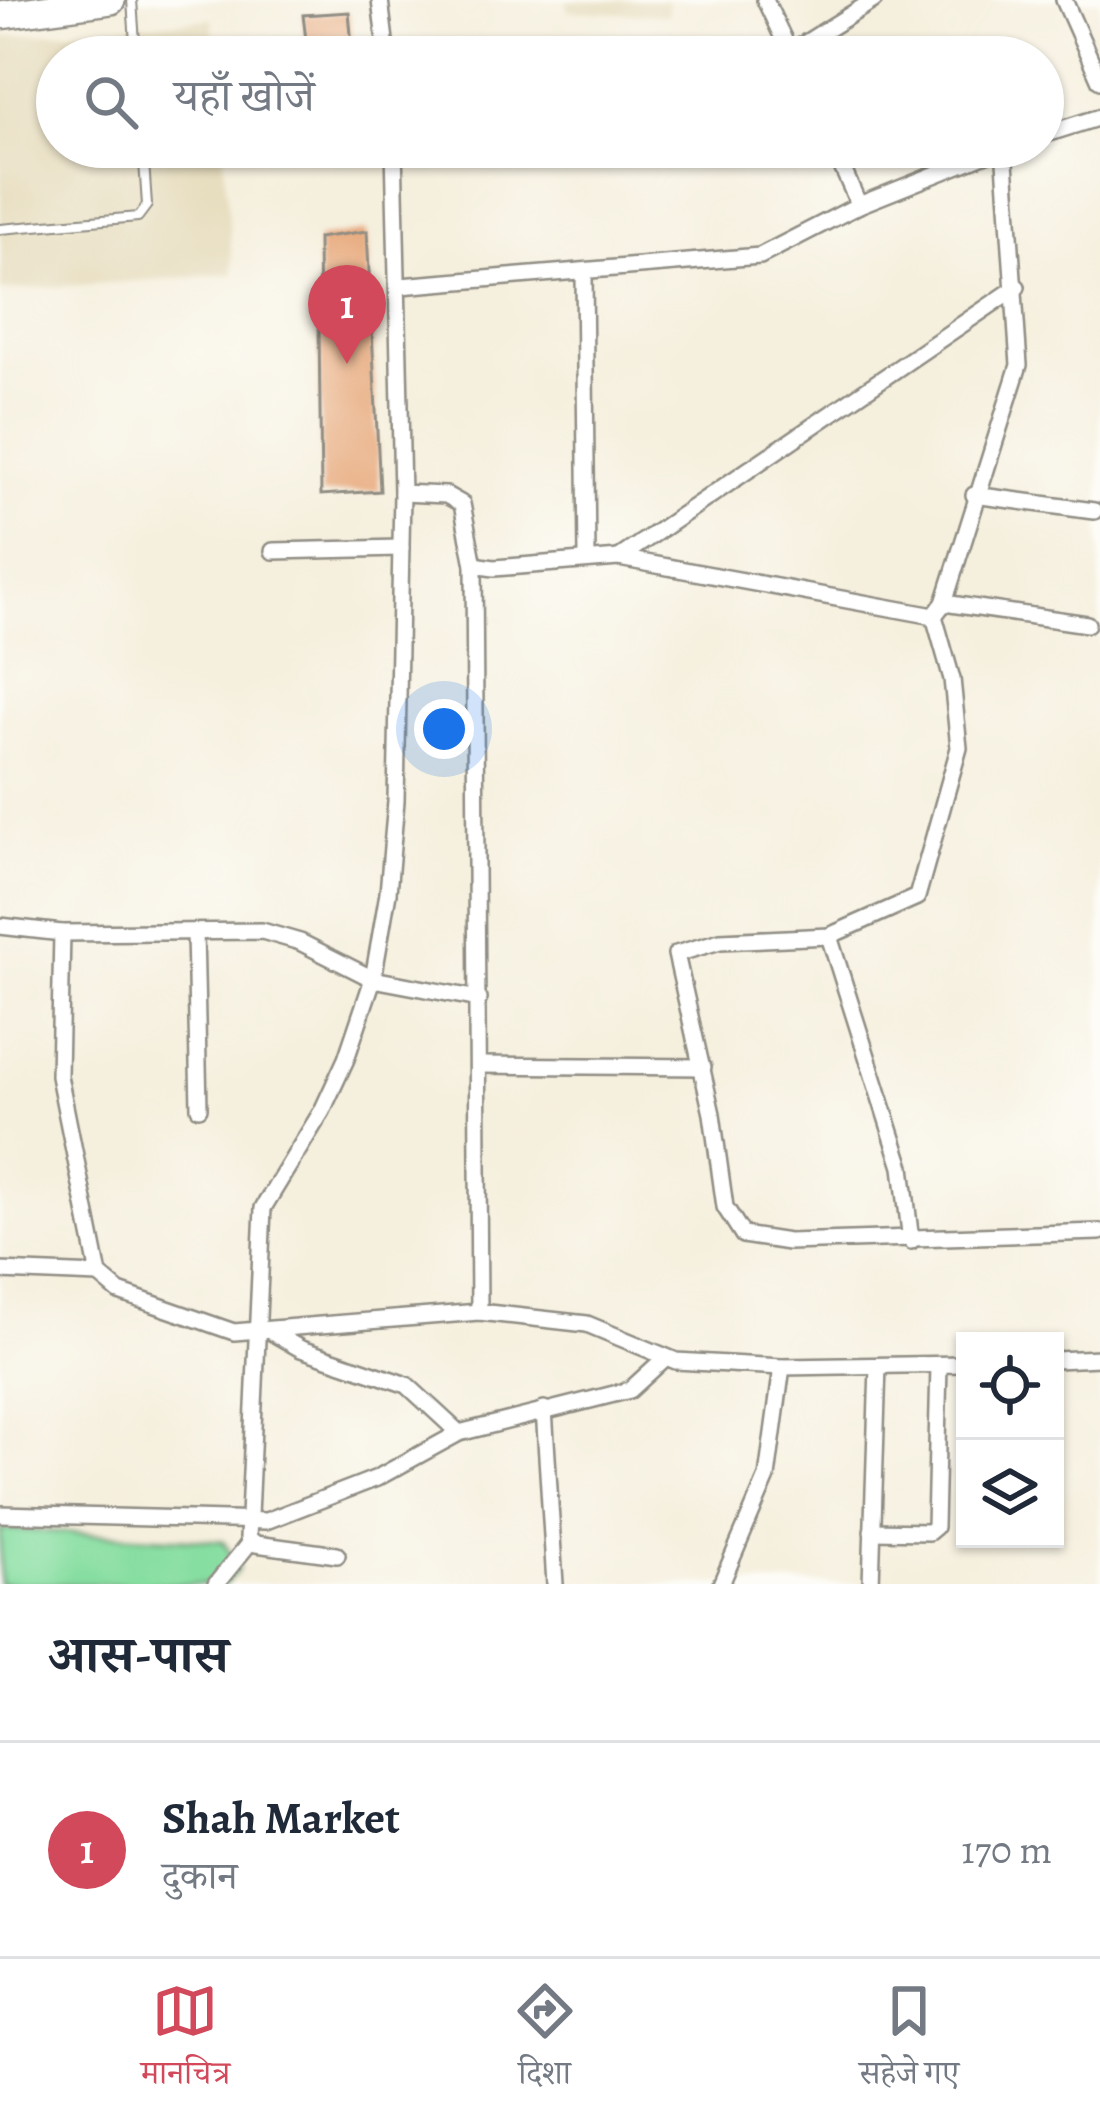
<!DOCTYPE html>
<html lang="hi">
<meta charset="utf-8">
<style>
body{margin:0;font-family:Alegreya,"Noto Serif Devanagari",serif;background:#f2f2f3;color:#1f2937}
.controls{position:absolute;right:36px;bottom:36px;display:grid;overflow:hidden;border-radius:0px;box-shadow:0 3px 9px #0004}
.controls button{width:108px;height:108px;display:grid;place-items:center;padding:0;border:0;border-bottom:3px solid #e0e1e3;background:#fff;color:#1f2937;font:60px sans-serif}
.you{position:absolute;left:444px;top:729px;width:42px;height:42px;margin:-30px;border:9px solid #fff;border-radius:50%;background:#1a73e8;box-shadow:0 0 0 18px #1a73e833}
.badge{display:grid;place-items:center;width:78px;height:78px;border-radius:50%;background:#d1495b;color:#fff;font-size:39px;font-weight:700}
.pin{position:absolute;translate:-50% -99px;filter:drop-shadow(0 3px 6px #0008)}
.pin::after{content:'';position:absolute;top:63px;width:42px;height:36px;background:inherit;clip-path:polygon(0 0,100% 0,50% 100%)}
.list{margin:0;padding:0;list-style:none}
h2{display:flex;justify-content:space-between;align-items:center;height:156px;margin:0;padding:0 48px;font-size:51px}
h2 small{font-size:39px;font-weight:400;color:#747a83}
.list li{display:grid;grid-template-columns:78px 1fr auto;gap:36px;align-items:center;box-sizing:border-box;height:216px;padding:0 48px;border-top:3px solid #e0e1e3}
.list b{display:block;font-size:45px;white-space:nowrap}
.list p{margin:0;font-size:39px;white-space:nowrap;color:#747a83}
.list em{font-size:39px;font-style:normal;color:#747a83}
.icon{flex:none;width:66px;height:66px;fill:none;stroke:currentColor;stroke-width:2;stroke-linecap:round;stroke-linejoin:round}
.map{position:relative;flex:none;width:1100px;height:1584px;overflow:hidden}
.search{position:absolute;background:#fff;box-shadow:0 3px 9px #0004;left:36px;right:36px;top:36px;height:132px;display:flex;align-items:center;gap:30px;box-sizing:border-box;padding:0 42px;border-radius:66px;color:#747a83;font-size:45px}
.sheet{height:372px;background:#fff}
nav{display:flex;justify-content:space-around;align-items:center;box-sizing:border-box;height:168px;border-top:3px solid #e0e1e3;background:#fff;font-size:33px;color:#747a83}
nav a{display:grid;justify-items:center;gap:6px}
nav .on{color:#d1495b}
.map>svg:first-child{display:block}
.built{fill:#e5daba}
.green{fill:#87dea1;stroke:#598466;stroke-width:3}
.building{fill:#e7a97b}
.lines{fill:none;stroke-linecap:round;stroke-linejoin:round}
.lane-casing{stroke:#908d84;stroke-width:12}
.street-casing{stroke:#908d84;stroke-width:20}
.highway-casing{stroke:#908d84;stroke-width:32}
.lane{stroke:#fff;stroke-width:8}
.street{stroke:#fff;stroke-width:15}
.highway{stroke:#fff;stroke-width:27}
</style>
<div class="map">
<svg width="1100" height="1584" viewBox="0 0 1100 1584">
<rect width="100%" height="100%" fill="#fdfcf7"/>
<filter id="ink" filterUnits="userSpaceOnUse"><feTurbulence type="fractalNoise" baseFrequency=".00833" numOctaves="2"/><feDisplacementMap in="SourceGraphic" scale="24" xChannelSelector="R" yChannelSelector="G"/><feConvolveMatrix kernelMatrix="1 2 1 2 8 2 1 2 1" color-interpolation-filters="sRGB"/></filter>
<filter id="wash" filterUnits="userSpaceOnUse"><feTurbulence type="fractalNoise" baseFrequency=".004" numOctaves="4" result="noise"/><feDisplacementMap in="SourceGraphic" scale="48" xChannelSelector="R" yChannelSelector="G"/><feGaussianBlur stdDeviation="2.7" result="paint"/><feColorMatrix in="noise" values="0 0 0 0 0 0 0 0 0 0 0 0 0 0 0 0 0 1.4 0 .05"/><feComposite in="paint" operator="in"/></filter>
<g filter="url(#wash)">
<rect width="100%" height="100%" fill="#f5efdd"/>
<!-- built -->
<g class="built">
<polygon points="567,0 667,0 668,15 568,11"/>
<polygon points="212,19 215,57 57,57 57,147 223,147 233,274 0,291 0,37"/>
</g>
<!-- green -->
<polygon class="green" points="0,1529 223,1541 239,1568 225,1584 0,1584"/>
<g id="blocks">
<!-- building -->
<g class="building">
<polygon points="349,12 353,57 308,57 303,15"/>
<polygon points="367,231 380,491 321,495 318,238"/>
</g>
</g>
</g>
<g filter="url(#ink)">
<use href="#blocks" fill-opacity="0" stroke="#908d84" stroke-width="3"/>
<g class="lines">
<!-- lane casing -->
<g class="lane-casing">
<g id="lane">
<polyline points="132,0 136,57"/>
<polyline points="0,229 138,217 147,205 143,147"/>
</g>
</g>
<!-- street casing -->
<g class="street-casing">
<g id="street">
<polyline points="380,0 387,57"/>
<polyline points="765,0 792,57"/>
<polyline points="1064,0 1100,81"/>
<polyline points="783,57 874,0"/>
<polyline points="1043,135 1100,117"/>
<polyline points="394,147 402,493 446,495 462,504 474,565 479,1312"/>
<polyline points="833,147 859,205"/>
<polyline points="584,274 587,558"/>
<polyline points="400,286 760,256 859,205 1004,147"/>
<polyline points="974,495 1094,511"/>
<polyline points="273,551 401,548"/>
<polyline points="619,558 1017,287"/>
<polyline points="474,565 494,568 619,558 934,616 944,603 1019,365 1004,147"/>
<polyline points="944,603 1087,624"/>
<polyline points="934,616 952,679 959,748 917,897 829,936 720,941 676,954 712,1114 725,1207 743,1235 788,1242 1100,1232"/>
<polyline points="0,926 62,933 262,931 300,942 373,979 479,999"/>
<polyline points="195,932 199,1108"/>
<polyline points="62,933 59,1076 99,1275 119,1292 234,1332 479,1312 587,1324 676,1361 782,1367 965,1364"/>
<polyline points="829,936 902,1167 911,1241"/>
<polyline points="481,1065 703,1067"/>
<polyline points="0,1271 99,1275"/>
<polyline points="273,1333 301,1349 407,1385 459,1433"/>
<polyline points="1055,1360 1100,1358"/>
<polyline points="544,1409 555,1584"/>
<polyline points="0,1514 266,1521 377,1478 459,1433 630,1390 665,1358"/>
<polyline points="872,1531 929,1532 935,1527 939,1365"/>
<polyline points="337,1555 256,1544 248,1538 263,1208 322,1111 346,1059 373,979 388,893 396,801 402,493"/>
<polyline points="216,1584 251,1541"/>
<polyline points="721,1584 767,1477 782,1367"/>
<polyline points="871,1584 878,1366"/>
</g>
</g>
<!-- highway casing -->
<g class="highway-casing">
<polyline id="highway" points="0,15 111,0"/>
</g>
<!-- lane -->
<use href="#lane" class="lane"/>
<!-- street -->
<use href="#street" class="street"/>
<!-- highway -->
<use href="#highway" class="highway"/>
</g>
</g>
</svg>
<div class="controls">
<button><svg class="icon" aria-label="locate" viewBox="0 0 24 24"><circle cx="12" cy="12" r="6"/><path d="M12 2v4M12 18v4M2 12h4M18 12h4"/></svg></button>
<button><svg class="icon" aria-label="layers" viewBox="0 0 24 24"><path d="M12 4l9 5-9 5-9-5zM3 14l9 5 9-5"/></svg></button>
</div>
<div class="you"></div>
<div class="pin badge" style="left:347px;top:364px">1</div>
<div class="search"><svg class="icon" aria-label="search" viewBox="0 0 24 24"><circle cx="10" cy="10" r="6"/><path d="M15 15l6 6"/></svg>यहाँ खोजें</div>
</div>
<section class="sheet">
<h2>आस-पास<small></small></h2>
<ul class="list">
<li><span class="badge">1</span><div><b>Shah Market</b><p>दुकान</p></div><em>170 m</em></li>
</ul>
</section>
<nav>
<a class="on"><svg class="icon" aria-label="map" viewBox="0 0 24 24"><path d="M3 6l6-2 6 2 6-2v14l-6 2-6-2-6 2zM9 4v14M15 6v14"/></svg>मानचित्र</a>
<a><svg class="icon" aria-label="directions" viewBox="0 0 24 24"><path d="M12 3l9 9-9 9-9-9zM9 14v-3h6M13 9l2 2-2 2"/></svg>दिशा</a>
<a><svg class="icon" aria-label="saved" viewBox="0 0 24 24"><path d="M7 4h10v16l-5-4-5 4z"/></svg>सहेजे गए</a>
</nav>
